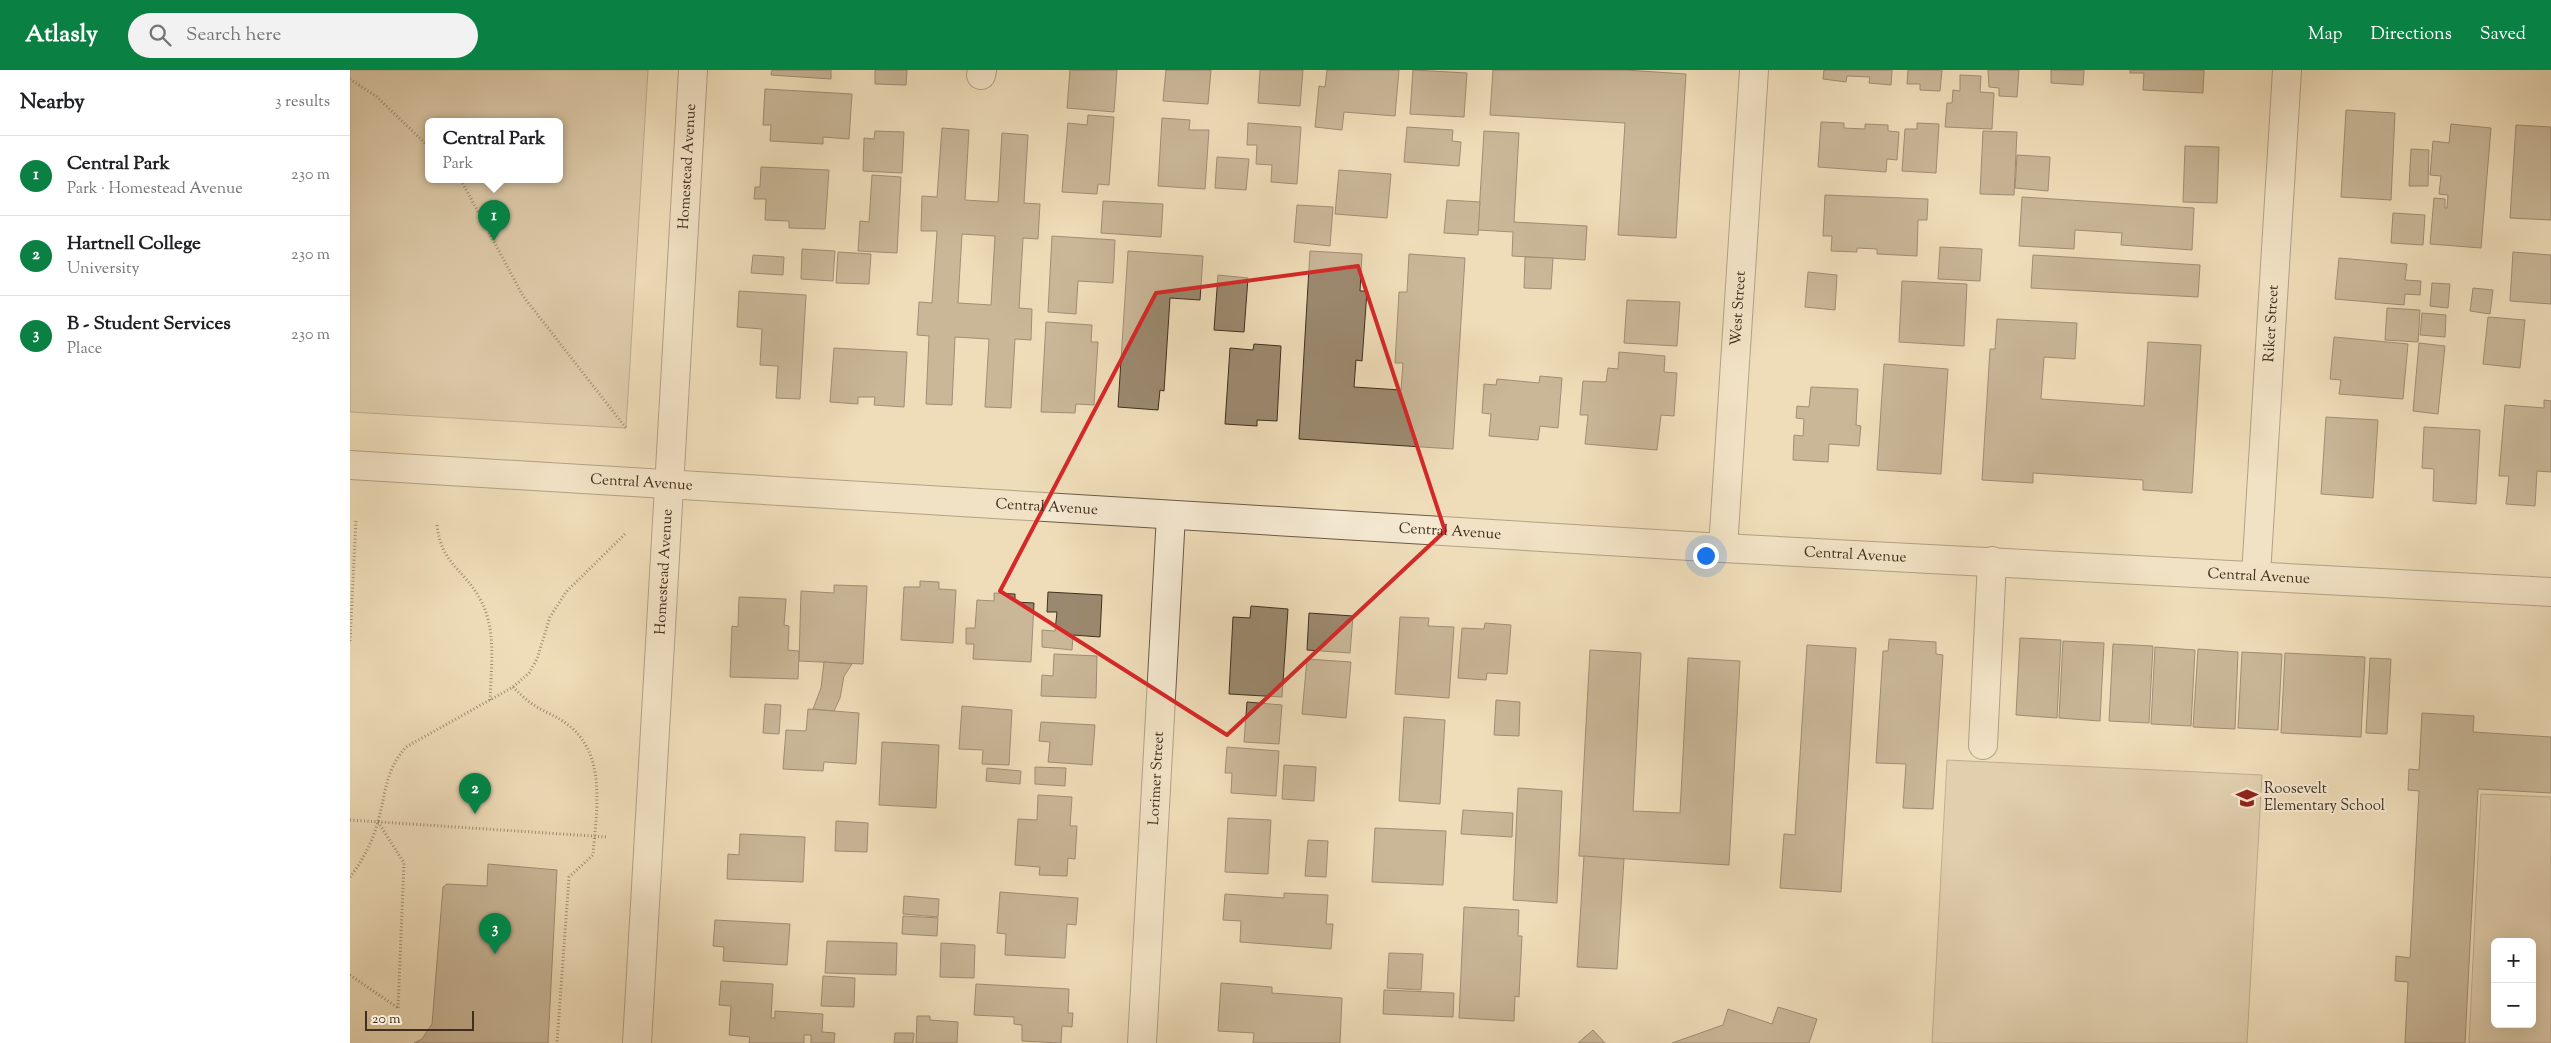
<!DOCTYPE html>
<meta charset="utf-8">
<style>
body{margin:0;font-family:"Sorts Mill Goudy",serif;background:#f2f2f2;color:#202124}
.controls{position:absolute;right:15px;bottom:15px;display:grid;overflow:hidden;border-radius:8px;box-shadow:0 5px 20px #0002}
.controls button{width:45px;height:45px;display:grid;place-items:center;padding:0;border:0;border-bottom:1px solid #e0e0e0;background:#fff;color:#202124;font:25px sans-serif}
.scale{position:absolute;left:15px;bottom:12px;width:109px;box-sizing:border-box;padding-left:5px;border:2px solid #402f1f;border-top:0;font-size:14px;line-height:18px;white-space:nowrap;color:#402f1f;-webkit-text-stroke:4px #f5e9d2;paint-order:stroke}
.you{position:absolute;left:1355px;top:485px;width:18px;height:18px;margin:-12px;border:4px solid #fff;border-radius:50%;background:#1a73e8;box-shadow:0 0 0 8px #1a73e833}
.badge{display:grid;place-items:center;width:32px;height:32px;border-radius:50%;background:#0b8043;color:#fff;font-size:16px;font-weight:700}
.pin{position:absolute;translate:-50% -41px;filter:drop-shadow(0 1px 2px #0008)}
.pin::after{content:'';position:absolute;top:26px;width:18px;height:15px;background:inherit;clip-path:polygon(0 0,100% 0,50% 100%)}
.popup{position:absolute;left:75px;top:48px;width:138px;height:65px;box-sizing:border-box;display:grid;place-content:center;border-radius:8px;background:#fff;filter:drop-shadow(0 1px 4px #0005);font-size:16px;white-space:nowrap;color:#757577}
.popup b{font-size:19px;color:#202124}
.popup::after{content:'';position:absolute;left:50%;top:100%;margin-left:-10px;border:10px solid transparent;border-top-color:#fff}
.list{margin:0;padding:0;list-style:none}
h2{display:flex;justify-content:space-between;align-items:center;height:65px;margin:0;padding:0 20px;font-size:21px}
h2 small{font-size:16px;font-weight:400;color:#757577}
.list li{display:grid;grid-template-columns:32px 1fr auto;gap:15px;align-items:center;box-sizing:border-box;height:80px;padding:0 20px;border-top:1px solid #e0e0e0}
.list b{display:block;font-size:19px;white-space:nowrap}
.list p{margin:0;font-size:16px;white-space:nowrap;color:#757577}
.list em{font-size:16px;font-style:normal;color:#757577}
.icon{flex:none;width:28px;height:28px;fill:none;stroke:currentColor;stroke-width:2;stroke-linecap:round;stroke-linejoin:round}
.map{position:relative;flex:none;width:2201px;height:973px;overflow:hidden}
header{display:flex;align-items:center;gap:30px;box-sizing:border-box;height:70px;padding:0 25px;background:#0b8043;color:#fff}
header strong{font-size:24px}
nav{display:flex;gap:28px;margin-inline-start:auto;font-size:18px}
.search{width:350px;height:45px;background:#f2f2f2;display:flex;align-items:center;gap:12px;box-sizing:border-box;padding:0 18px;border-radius:28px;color:#757577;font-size:19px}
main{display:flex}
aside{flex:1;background:#fff}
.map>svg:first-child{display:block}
.green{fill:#d1bf9f;stroke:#88775f;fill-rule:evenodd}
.building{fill:#9b896f;stroke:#402f1f;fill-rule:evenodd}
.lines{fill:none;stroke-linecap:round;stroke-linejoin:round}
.minor-casing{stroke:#6c5a46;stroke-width:30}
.path{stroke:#402f1f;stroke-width:3;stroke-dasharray:1 2.5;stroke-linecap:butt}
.minor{stroke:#f5e9d2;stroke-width:28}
.marked{fill:none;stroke:#d62828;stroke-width:4;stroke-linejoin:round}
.labels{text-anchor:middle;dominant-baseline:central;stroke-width:4;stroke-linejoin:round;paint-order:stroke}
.street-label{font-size:15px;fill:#402f1f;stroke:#f5e9d2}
.poi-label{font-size:15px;fill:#402f1f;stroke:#f5e9d2;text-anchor:start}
</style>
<header>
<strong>Atlasly</strong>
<div class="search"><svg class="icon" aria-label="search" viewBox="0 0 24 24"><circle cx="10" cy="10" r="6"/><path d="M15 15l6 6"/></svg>Search here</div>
<nav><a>Map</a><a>Directions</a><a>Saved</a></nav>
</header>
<main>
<aside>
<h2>Nearby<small>3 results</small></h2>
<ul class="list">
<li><span class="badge">1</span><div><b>Central Park</b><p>Park · Homestead Avenue</p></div><em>230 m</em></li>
<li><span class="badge">2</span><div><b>Hartnell College</b><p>University</p></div><em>230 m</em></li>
<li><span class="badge">3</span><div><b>B - Student Services</b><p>Place</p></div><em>230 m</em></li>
</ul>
</aside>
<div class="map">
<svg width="2201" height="973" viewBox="0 0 2201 973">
<rect width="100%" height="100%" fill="#efddb9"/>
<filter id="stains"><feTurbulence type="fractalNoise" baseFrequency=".004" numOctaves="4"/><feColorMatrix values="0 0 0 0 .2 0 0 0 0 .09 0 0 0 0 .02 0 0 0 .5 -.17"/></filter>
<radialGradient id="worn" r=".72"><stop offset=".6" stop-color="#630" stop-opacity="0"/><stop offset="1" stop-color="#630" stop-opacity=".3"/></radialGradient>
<!-- green -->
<g class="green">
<path d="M0,0H298L276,358L0,342ZM209,52V110H79V52Z"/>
<polygon points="1597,690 1912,705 1897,973 1582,973"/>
<path d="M2131,724L2201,727V973H2119ZM2145,872H2182V954H2145Z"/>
</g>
<!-- building -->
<g class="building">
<polygon points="422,0 481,0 481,9 421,5"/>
<polygon points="525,0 557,0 556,15 525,14"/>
<polygon points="720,0 767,0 764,42 717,38"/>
<polygon points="816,0 861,0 858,34 813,31"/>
<polygon points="910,0 953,0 950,36 908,33"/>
<polygon points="977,0 1049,0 1045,46 994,42 992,60 965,57 969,16 975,17"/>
<polygon points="1063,0 1117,3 1114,47 1060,44"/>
<polygon points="1143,0 1275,0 1336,4 1326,168 1268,165 1275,53 1140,45"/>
<polygon points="1474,0 1542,0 1541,15 1519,13 1520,7 1497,6 1496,12 1473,9"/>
<polygon points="1558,0 1592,0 1590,21 1570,20 1570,14 1557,14"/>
<polygon points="1638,0 1669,0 1667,27 1649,26 1649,18 1639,17"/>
<polygon points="1701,0 1734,0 1733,15 1701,13"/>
<polygon points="1780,0 1854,0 1853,23 1793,20 1794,3 1780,3"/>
<polygon points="1610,5 1631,6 1630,22 1644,23 1642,59 1595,57 1597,33 1602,33 1603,20 1610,21"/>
<polygon points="415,19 502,24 499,69 473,67 473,74 420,71 421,55 413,55"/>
<polygon points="1996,40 2045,43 2041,130 1991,127"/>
<polygon points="738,45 764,47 759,115 748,114 747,124 712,122 718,53 737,55"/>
<polygon points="812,48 840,50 839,60 859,60 855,119 808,116"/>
<polygon points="1471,52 1494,53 1494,58 1515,59 1515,54 1538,55 1538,61 1549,62 1547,90 1537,89 1536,102 1468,97"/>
<polygon points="898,53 951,57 947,114 921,112 922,95 906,94 907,75 897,75"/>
<polygon points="1567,53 1589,54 1586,103 1552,101 1555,59 1567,59"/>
<polygon points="2101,54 2141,58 2131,178 2080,174 2084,128 2095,129 2095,138 2097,138 2098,125 2089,124 2091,106 2080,105 2083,71 2099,73"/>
<polygon points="2166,55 2201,57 2201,150 2160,148"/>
<polygon points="1057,57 1103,60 1102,71 1111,72 1109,96 1054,92"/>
<path d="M592,58L619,60L615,130L648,132L652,63L678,65L674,133L690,134L688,169L673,168L669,238L682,239L681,270L665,269L661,338L635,337L639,269L605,267L602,335L576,334L579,266L567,265L569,232L582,233L587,161H571L572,126L587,127ZM612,164L645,166L641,235L608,233Z"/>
<polygon points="525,61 554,62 552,103 513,101 514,68 524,69"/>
<polygon points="1134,61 1169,63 1164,152 1237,156 1235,190 1162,186 1163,162 1128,160"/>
<polygon points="1633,61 1667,62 1664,125 1630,124"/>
<polygon points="1835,76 1869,77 1867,133 1833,132"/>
<polygon points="2061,79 2079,80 2078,116 2059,116"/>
<polygon points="1667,85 1700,87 1698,121 1665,118"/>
<polygon points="867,87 899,89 896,120 865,118"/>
<polygon points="411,97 479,100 475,159 439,158 439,151 415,150 416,129 404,129 405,117 410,117"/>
<polygon points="989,100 1041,104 1037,148 985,144"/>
<polygon points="522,105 551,107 547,183 508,181 510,151 519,152"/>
<polygon points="1475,125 1578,129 1577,150 1568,150 1567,186 1527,184 1527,179 1507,178 1507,182 1481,181 1482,166 1473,166"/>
<polygon points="1672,127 1844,138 1842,180 1771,175 1772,163 1725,160 1724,179 1669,176"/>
<polygon points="1097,130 1130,132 1128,165 1094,163"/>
<polygon points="753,131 813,134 811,167 751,163"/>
<polygon points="947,135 983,137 980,176 944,172"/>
<polygon points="2043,143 2075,145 2073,175 2041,173"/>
<polygon points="702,166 765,170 763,213 728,211 726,244 698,242"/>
<polygon points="1590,177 1632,179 1630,211 1588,209"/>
<polygon points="452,179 485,181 483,211 451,209"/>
<polygon points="778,181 853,186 850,230 820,228 814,321 810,320 808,340 768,337"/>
<polygon points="960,181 1012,184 1010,221 1017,221 1012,291 1006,290 1004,317 1051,320 1053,293 1045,293 1049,222 1057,222 1059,184 1115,188 1103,379 949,369"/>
<polygon points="488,182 521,184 519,214 486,213"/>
<polygon points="2163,182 2201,185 2201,234 2160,231"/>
<polygon points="403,185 434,187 433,205 401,203"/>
<polygon points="1683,185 1850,195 1848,227 1681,218"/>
<polygon points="1175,187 1203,188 1201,219 1174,218"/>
<polygon points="1989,188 2057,194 2055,210 2071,211 2070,225 2055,224 2054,235 1985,229"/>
<polygon points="1458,202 1487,205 1485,240 1455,237"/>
<polygon points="868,205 898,208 894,262 864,260"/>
<polygon points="1552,211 1617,214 1614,276 1549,272"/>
<polygon points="2082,213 2100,214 2098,238 2080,236"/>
<polygon points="2123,218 2143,220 2140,244 2120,241"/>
<polygon points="389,221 456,225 450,329 426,328 428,296 410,295 412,259 387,257"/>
<polygon points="1277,230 1330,232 1327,276 1274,273"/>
<polygon points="2037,238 2070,240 2068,272 2035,270"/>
<polygon points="2072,243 2096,245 2095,267 2070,265"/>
<polygon points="2138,247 2175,250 2170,298 2133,294"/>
<polygon points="1647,249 1727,253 1725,289 1694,287 1691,329 1794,336 1798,272 1851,275 1842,423 1793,420 1793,410 1683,403 1683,413 1632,410 1640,279 1645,279"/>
<polygon points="696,252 742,255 741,272 748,272 744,335 726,334 725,343 691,342"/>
<polygon points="1984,267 2058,274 2053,329 1989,324 1991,310 1980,309"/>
<polygon points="2069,273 2095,276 2088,344 2063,341"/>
<polygon points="904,274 931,276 927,351 907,350 907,356 875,354 880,278 903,280"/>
<polygon points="484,278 557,282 554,337 524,335 525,327 508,327 508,334 480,332"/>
<polygon points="1269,282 1315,286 1314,302 1327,303 1324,346 1311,345 1307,380 1235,374 1238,345 1230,345 1233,311 1256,312 1258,298 1268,299"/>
<polygon points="1534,294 1598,299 1591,404 1527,400"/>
<polygon points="1190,306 1212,308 1208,358 1190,356 1188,370 1139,366 1141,344 1132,343 1134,314 1146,315 1147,309 1189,313"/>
<polygon points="1461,317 1508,319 1506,355 1511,356 1509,376 1479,374 1478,392 1443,390 1444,365 1453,366 1454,349 1446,348 1447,336 1459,337"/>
<polygon points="2194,330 2201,331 2201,402 2187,401 2185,436 2156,434 2159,406 2149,406 2155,335 2194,338"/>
<polygon points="1976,347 2028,350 2023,428 1971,424"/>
<polygon points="2074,357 2130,360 2126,434 2083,431 2084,399 2072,398"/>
<polygon points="570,511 589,512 589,519 606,520 603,573 551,570 554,517 570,517"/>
<polygon points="484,515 517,516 513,594 449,591 451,521 484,523"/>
<polygon points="698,522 752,525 750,567 723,565 722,580 692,577 692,560 705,561 707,542 697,542"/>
<polygon points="644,523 665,524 665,532 684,533 681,592 623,589 624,574 616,574 616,558 625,558 627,530 644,531"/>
<polygon points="389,527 436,529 434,555 439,556 438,580 449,581 448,609 380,607 382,556 388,557"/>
<polygon points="901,536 938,539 932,627 879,624 883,547 900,548"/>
<polygon points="959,543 1003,546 1000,583 957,580"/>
<polygon points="1050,547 1079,548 1078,556 1104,557 1099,628 1045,624"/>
<polygon points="1135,553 1161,555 1157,604 1137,603 1136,610 1108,608 1112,558 1134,559"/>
<polygon points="1670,568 1711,570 1707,648 1666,645"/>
<polygon points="1539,569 1586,572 1586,584 1593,585 1583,739 1553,738 1556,694 1526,693 1533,581 1538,581"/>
<polygon points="1713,571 1754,573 1750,651 1709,648"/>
<polygon points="1763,574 1803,576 1799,653 1759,651"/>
<polygon points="1457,575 1506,578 1491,822 1430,818 1434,764 1445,765"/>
<polygon points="1805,577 1845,580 1841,656 1801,654"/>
<polygon points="1848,579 1888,582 1885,659 1843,657"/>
<polygon points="1240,580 1291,583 1283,741 1330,743 1338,588 1390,591 1379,795 1229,786"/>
<polygon points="1892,582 1932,584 1928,660 1888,658"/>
<polygon points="1935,583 2015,587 2011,667 1931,663"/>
<polygon points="704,584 747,586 746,628 691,626 692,605 703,606"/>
<polygon points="2020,588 2041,589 2037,664 2016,663"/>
<polygon points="957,589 1001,592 996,648 952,644"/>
<polygon points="474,592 502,594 494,606 490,628 484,641 463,639 471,618"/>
<polygon points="1146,630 1170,632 1169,666 1144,665"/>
<polygon points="897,632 932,635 929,674 894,672"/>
<polygon points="415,634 431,635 429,664 413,663"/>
<polygon points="612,636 662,640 659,695 632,694 633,680 609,679"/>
<polygon points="458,639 509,643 506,694 474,692 473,701 433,699 436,660 456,661"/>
<polygon points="2072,643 2124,646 2123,662 2201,667 2201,723 2128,719 2115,973 2055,973 2058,912 2045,911 2046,886 2060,888 2069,721 2058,720 2059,699 2069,700"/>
<polygon points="1054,647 1095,650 1090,734 1049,731"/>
<polygon points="691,652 745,655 742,695 698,692 700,672 689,671"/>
<polygon points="532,672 589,675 586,738 529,735"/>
<polygon points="877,677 929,681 926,726 881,723 882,703 875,703"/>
<polygon points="934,695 966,697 964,731 932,729"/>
<polygon points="685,697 716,698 715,716 685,714"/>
<polygon points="637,698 671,701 670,714 636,711"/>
<polygon points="1168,718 1212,721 1207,833 1163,830"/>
<polygon points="688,725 722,727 720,756 727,756 725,789 718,788 717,806 689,805 690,797 665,795 668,749 687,750"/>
<polygon points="1113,740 1163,743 1162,767 1111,764"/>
<polygon points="878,748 921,750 918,804 875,802"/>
<polygon points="486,751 518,753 517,782 485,781"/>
<polygon points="1025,758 1096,761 1093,815 1022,812"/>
<polygon points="390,764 455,767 453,812 377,809 378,784 389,785"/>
<polygon points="958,770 978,771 976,807 955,806"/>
<polygon points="1234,786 1274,789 1267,899 1227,897"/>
<polygon points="138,794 207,800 198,973 64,973 72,969 82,954 93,817 97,814 137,816"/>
<polygon points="650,822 728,828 726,855 717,854 715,888 655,885 656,864 647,863"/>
<polygon points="934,823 978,825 976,854 983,854 981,879 890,872 891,851 873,850 875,824 934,828"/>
<polygon points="554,826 589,829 588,847 553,844"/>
<polygon points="1114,837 1169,840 1168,866 1172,866 1169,927 1165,926 1164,951 1109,948"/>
<polygon points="553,846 588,848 587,866 552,864"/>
<polygon points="365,850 440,854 437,895 373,891 374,877 363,876"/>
<polygon points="477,871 547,873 546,905 475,903"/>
<polygon points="591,873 625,875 624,908 590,907"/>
<polygon points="1039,883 1073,884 1071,920 1037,918"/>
<polygon points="473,906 505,908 504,937 471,936"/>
<polygon points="371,911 423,914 421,948 425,948 425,941 473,944 472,962 485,963 484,973 461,973 461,965 454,965 454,973 399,973 400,967 379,965 381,936 369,935"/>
<polygon points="871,913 922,917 922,923 992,928 990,973 903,973 904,963 868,961"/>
<polygon points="626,914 719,919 718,943 723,943 722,957 712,956 711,973 672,971 672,955 664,954 664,947 624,945"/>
<polygon points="1034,920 1104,923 1103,947 1033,944"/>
<polygon points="1428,937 1467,949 1459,973 1322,973 1373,955 1378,939 1422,954"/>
<polygon points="567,946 580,946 580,950 608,952 607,973 566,973"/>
<polygon points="1243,960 1255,973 1228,973"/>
<polygon points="545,963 564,963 563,973 544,973"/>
</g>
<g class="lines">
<!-- minor casing -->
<g class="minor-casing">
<g id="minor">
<polyline points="631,5 632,0"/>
<path id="s1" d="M0,395L1373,478L2201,522"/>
<path id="s2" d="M1373,478L1404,0"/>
<path id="s3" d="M1906,505L1937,0"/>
<polyline points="1633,675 1642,491"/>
<path id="s4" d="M287,973L343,0"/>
<path id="s5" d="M792,973L821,445"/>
</g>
</g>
<!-- path -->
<g class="path">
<polyline points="0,9 27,27 79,77"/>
<polyline points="111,110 173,226 276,358"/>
<path d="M87,455C91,494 114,499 130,529C147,559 141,597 140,631"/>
<polyline points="0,571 6,450"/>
<path d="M163,617C170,624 178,632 187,637C197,643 208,647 217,654C258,684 246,742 243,785L219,807L207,973"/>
<polyline points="0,750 257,767"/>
<polyline points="28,752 54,793 48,938"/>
<path d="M0,807C12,792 23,770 28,752C36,722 35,701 56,677L163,617L179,603L187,589L200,547L216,522L276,463"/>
<polyline points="0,905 48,938"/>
</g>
<!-- minor -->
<use href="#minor" class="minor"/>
</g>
<!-- marked area -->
<path d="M0 0H2201V973H0ZM1008,196L1095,461L877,665L650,521L806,223Z" fill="#efddb9" fill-opacity=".55" fill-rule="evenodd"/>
<path class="marked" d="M1008,196L1095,461L877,665L650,521L806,223Z"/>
<!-- icons -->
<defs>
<g id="school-bare" transform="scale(1.725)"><path d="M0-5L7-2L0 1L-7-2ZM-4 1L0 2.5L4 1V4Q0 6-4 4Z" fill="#8f2418" stroke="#f5e9d2" stroke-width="2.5" paint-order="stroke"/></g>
</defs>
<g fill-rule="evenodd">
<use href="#school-bare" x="1897" y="728"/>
</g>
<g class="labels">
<!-- street labels -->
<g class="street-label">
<text stroke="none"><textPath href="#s4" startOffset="878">Homestead Avenue</textPath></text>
<text stroke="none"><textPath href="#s2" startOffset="240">West Street</textPath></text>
<text stroke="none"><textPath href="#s3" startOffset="252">Riker Street</textPath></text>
<text stroke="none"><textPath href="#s1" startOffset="292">Central Avenue</textPath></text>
<text stroke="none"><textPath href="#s1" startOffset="698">Central Avenue</textPath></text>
<text stroke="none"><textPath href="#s1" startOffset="1102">Central Avenue</textPath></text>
<text stroke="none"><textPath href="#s1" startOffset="1508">Central Avenue</textPath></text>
<text stroke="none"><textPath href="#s4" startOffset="472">Homestead Avenue</textPath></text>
<text stroke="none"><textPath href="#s1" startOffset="1912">Central Avenue</textPath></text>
<text stroke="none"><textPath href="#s5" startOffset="265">Lorimer Street</textPath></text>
</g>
<!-- poi labels -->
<g class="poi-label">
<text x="1914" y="719">Roosevelt<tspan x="1914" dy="17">Elementary School</tspan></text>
</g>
</g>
<rect width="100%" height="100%" filter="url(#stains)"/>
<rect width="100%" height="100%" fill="url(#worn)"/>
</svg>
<div class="controls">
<button>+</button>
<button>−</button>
</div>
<div class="scale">20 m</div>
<div class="you"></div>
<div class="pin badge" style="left:144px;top:171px">1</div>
<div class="popup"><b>Central Park</b>Park</div>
<div class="pin badge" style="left:125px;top:744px">2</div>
<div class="pin badge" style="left:145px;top:884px">3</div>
</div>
</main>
